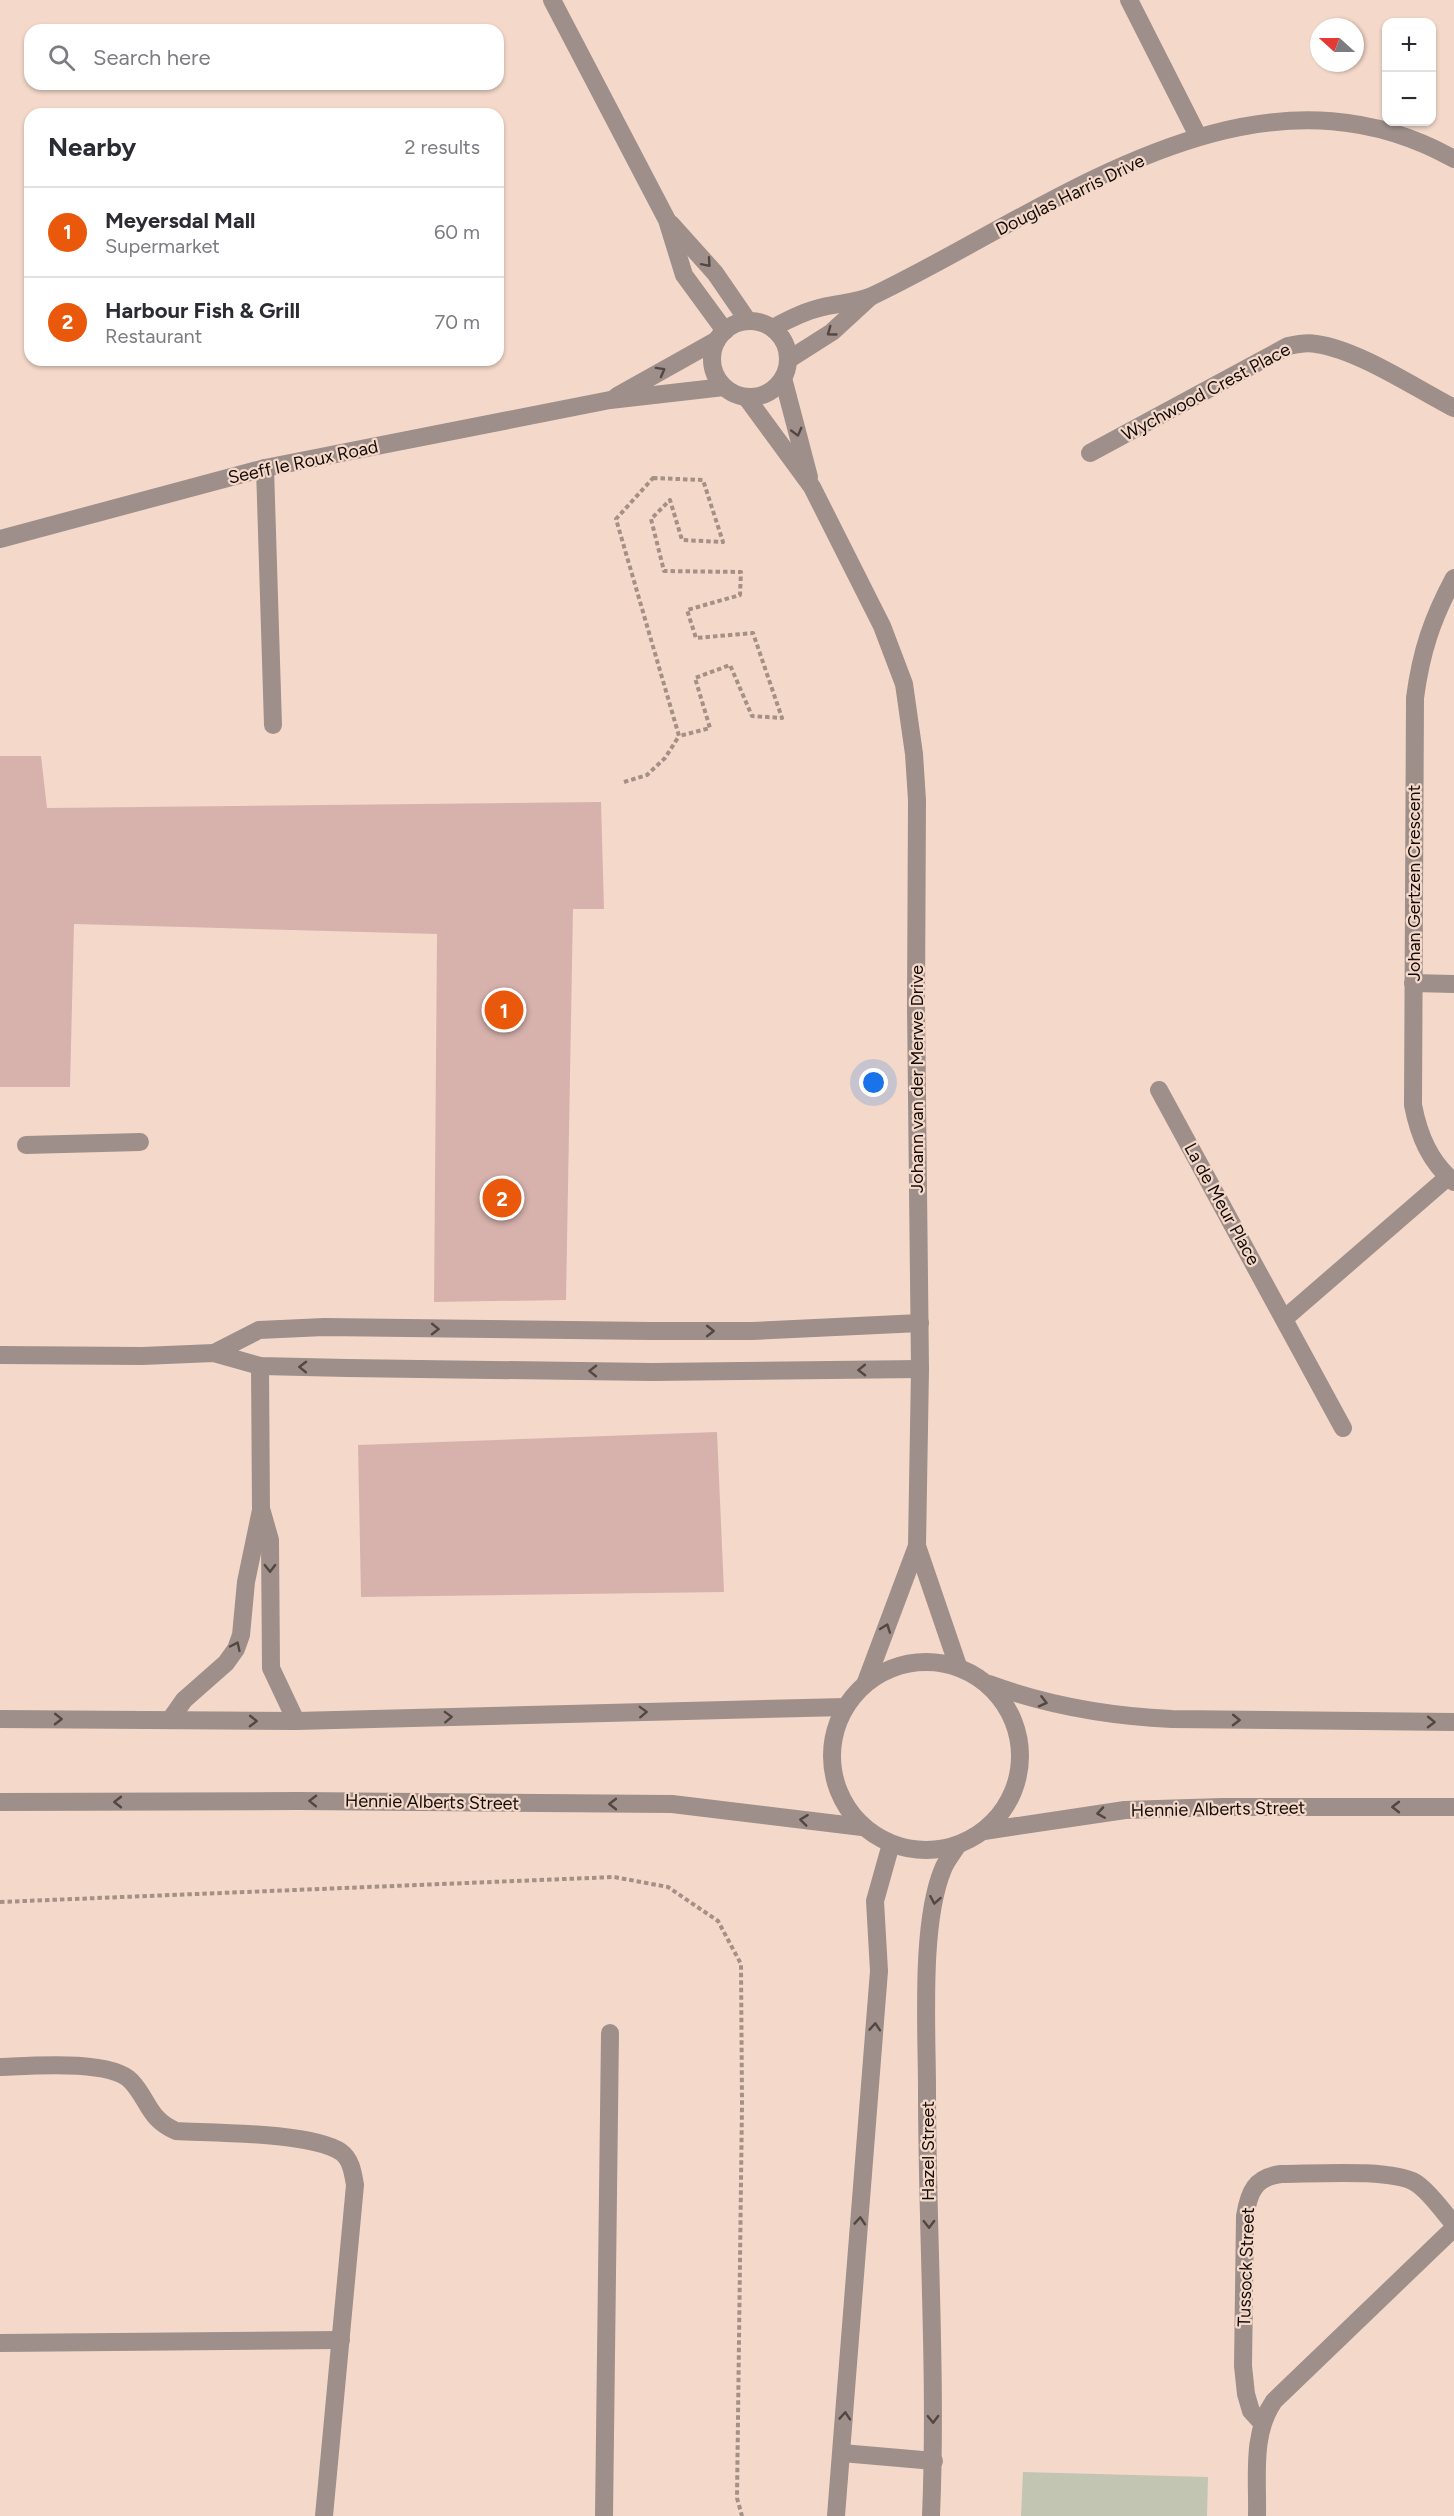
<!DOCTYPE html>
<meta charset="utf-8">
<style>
body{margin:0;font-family:Figtree,sans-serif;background:#f7f7f7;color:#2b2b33}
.controls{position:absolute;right:18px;top:18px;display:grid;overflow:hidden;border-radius:12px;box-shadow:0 2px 4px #0004}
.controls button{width:54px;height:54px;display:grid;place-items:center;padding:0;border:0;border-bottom:2px solid #e1e1e2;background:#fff;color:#2b2b33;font:30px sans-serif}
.compass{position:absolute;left:1310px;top:18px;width:54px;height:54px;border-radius:50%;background:#fff;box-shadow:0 2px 4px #0004;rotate:291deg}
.you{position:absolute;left:874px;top:1083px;width:21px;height:21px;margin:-15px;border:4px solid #fff;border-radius:50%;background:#1a73e8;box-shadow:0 0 0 9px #1a73e833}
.badge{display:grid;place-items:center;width:39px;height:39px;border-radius:50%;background:#ea580c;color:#fff;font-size:20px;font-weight:700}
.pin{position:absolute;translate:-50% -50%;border:3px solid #fff;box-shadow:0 2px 6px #0006}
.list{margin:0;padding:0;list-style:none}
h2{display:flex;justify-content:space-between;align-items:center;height:78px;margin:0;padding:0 24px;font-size:26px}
h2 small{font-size:20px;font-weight:400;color:#7c7c81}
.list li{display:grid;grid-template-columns:39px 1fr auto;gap:18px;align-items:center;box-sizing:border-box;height:90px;padding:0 24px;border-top:2px solid #e1e1e2}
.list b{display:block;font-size:22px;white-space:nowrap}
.list p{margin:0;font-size:20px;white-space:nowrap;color:#7c7c81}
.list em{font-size:20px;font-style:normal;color:#7c7c81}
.icon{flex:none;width:33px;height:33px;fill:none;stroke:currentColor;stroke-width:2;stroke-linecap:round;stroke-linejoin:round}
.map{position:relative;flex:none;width:1454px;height:2516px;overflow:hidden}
.search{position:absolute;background:#fff;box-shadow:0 2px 4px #0004;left:24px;top:24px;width:480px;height:66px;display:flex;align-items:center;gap:15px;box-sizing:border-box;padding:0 21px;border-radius:18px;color:#7c7c81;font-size:22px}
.panel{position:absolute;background:#fff;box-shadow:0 2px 4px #0004;left:24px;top:108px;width:480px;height:258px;border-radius:18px}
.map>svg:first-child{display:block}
.green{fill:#c2c5b1}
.building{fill:#d7b2ad}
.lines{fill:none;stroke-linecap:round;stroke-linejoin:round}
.path{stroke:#a59085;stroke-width:4;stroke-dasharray:4.5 3;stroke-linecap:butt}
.minor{stroke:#9e8f8a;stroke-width:18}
.oneway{stroke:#534742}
.labels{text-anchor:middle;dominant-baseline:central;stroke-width:4.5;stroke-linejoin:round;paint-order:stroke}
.street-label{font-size:18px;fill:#150c07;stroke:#f4d9ca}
</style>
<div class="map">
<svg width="1454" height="2516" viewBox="0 0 1454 2516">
<rect width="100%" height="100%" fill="#f4d9ca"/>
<!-- green -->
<polygon class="green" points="1023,2472 1208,2477 1207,2516 1021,2516"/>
<!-- building -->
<g class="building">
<polygon points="0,756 41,756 47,808 601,802 604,909 573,909 566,1300 434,1302 437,934 74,924 70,1087 0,1087"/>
<polygon points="717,1432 724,1592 361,1597 358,1445"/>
</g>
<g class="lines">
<!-- path -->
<g class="path">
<polygon points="653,478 703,480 723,542 682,540 670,500 651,519 664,571 741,572 740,595 687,610 696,638 753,633 782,718 752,716 730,665 695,678 710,728 679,736 616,519"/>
<polyline points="624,782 647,775 665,758 679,736"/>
<polyline points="0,1902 614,1877 668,1887 718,1921 741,1964 742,2104 737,2498 742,2516"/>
</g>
<!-- minor -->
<g class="minor">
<polyline points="552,0 667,220 684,275 725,331"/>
<polyline points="1129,0 1198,136"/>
<polyline points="671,224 715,273 748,321"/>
<circle cx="750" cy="359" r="38"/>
<path d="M773,328C789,319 805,311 823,307C838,303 857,303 872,296C1051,211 1250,45 1454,159"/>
<polyline points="788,360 832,332 869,298"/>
<polyline points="783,378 809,477"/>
<polyline points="617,396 717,340"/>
<polyline points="746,397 812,487 882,626 904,684 914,754 917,800 916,1006 920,1369 917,1546 866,1682"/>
<path d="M1090,453L1288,346C1297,344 1307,342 1316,344C1359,350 1415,388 1454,408"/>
<polyline points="265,468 273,725"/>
<polyline points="0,539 265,468 610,400 724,387"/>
<path d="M1454,578C1432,619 1421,652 1415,698L1413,1105C1419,1136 1430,1162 1454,1182"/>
<polyline points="1413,983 1454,984"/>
<polyline points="1159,1090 1343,1428"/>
<polyline points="26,1145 140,1142"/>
<polyline points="1284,1319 1448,1177"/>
<polyline points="214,1353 259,1330 324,1327 651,1331 752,1331 920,1323"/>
<polyline points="0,1355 142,1356 214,1353 260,1366 347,1368 652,1372 920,1369"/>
<polyline points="262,1512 270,1540 271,1668 296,1721"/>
<polyline points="917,1546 958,1666"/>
<circle cx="926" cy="1756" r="94"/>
<path d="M989,1684C1049,1706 1109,1716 1172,1719L1454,1722"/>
<polyline points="0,1719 296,1721 845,1707"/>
<polyline points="170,1720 184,1700 226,1663 236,1649 241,1635 246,1582 261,1510 260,1366"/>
<polyline points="0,1802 298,1801 672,1804 862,1827"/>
<polyline points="984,1831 1125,1810 1222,1807 1454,1807"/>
<path d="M0,2067C29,2066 110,2059 131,2081C149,2100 148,2119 176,2131C213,2133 311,2132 341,2152C351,2159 353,2173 355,2185L324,2516"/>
<polyline points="0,2343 341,2340"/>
<path d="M1262,2423L1251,2411L1246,2394L1243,2366L1245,2216C1249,2192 1255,2177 1281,2174C1312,2174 1392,2168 1416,2183C1431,2193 1442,2211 1454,2224"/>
<polyline points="842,2453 934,2461"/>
<polyline points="604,2516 610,2033"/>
<polyline points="836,2516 879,1971 875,1901 891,1844"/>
<path d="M931,2516C937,2374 927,2232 927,2090C927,2030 920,1924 943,1869C946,1861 952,1854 957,1846"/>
<path d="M1257,2516C1258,2478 1251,2434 1274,2401L1454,2228"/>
</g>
</g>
<!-- one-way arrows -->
<defs><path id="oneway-chevron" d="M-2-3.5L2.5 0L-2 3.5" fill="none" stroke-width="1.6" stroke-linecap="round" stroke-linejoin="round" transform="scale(1.5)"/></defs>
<g class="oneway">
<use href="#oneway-chevron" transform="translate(707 263) rotate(49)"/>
<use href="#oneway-chevron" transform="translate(831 332) rotate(144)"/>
<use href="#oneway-chevron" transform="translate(661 371) rotate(-29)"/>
<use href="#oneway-chevron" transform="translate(797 432) rotate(75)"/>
<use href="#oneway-chevron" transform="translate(435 1329) rotate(1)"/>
<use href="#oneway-chevron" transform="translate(710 1331)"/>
<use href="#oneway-chevron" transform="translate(303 1367) rotate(-179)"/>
<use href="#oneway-chevron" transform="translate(862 1370) rotate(179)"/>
<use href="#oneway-chevron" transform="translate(593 1371) rotate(-179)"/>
<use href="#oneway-chevron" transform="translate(270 1568) rotate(89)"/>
<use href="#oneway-chevron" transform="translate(886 1628) rotate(-70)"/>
<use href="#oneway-chevron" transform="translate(236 1646) rotate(-65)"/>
<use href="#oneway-chevron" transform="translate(1043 1702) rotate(14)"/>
<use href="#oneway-chevron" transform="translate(643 1712) rotate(-2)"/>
<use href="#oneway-chevron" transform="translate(448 1717) rotate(-2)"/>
<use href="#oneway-chevron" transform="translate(58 1719) rotate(1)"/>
<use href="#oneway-chevron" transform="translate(1236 1720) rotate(1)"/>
<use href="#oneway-chevron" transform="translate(253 1721) rotate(1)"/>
<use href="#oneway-chevron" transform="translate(1431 1722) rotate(1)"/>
<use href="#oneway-chevron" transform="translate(313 1801) rotate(-179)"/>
<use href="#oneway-chevron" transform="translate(118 1802) rotate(180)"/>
<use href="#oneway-chevron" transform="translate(613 1804) rotate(-180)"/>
<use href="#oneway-chevron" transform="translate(1396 1807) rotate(-180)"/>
<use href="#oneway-chevron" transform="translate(1101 1813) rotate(171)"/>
<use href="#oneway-chevron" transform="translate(804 1820) rotate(-173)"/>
<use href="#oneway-chevron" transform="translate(935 1900) rotate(100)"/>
<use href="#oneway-chevron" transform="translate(875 2027) rotate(-86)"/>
<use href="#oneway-chevron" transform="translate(860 2221) rotate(-86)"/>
<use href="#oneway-chevron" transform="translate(929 2224) rotate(89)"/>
<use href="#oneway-chevron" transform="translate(845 2416) rotate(-86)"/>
<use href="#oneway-chevron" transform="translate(933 2419) rotate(89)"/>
</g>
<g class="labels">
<!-- street labels -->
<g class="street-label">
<text transform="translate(1070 195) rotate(-26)">Douglas Harris Drive</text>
<text transform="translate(1206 392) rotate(-28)">Wychwood Crest Place</text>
<text transform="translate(303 462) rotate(-12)">Seeff le Roux Road</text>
<text transform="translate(1414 883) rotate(-90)">Johan Gertzen Crescent</text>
<text transform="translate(917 1079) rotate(-90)">Johann van der Merwe Drive</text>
<text transform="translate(1222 1204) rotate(61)">La de Meur Place</text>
<text transform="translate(432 1802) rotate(1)">Hennie Alberts Street</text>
<text transform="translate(1218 1809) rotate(-1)">Hennie Alberts Street</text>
<text transform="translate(928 2151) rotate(-90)">Hazel Street</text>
<text transform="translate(1246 2267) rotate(-88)">Tussock Street</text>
</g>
</g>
</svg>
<div class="controls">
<button>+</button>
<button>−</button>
</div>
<svg class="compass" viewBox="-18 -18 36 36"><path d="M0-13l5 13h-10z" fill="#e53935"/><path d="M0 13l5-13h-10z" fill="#7c7c81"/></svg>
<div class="you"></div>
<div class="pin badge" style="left:504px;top:1010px">1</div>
<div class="pin badge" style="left:502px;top:1198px">2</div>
<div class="search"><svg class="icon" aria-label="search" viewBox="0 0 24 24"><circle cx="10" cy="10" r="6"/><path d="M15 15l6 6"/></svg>Search here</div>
<section class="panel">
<h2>Nearby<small>2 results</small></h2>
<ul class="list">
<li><span class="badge">1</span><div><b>Meyersdal Mall</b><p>Supermarket</p></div><em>60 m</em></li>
<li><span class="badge">2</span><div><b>Harbour Fish &amp; Grill</b><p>Restaurant</p></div><em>70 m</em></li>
</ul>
</section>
</div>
